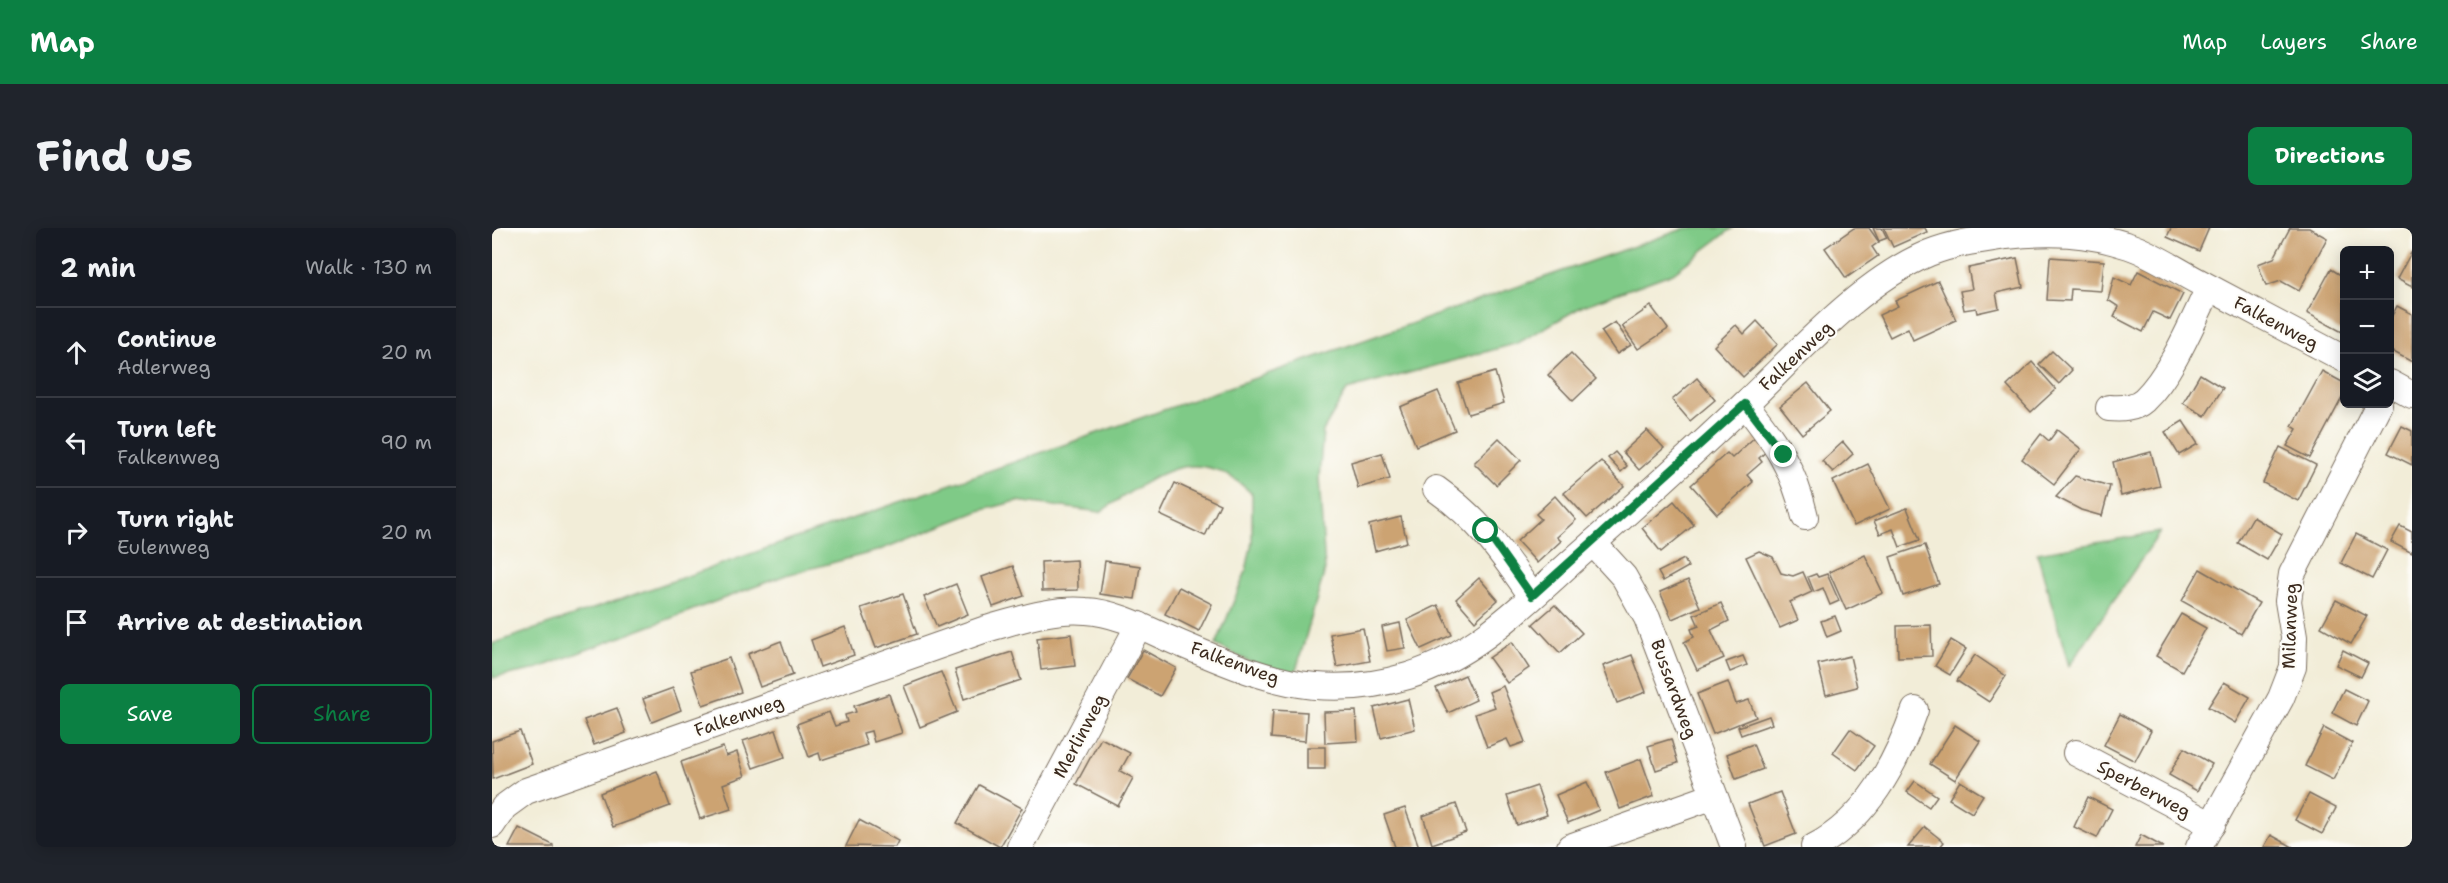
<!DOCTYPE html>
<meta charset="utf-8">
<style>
body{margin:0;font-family:"Shantell Sans",sans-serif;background:#20242c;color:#f1f3f6}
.controls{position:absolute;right:18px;top:18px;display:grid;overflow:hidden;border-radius:9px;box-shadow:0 3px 15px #0003}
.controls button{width:54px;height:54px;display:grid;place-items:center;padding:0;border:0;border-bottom:2px solid #363941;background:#171b24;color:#f1f3f6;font:30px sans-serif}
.stop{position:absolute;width:18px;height:18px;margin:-14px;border:4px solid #0b8043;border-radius:50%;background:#fff}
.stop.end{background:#0b8043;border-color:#fff;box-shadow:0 2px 6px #0008}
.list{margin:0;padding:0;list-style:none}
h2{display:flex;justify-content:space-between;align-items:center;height:78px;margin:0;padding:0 24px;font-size:26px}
h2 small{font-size:20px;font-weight:400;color:#9ea1a6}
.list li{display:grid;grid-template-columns:39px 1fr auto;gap:18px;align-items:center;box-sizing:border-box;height:90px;padding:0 24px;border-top:2px solid #363941}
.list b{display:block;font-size:22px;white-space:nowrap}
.list p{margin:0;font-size:20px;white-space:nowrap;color:#9ea1a6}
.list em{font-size:20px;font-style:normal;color:#9ea1a6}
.actions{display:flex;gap:12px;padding:18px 24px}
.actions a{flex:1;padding:14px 0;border:2px solid #0b8043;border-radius:9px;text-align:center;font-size:21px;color:#0b8043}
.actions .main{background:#0b8043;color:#fff}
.icon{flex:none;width:33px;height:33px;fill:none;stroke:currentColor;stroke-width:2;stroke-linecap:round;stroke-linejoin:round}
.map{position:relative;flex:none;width:1920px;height:619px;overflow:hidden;border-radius:9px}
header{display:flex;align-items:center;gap:36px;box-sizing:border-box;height:84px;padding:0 30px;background:#0b8043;color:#fff}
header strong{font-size:28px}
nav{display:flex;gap:33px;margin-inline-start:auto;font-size:21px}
.intro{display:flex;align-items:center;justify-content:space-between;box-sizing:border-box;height:144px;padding:0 36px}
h1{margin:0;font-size:42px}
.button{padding:15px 27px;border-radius:9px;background:#0b8043;color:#fff;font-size:21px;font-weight:700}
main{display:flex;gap:36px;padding:0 36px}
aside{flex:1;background:#171b24;border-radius:9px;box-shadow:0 3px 15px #0003}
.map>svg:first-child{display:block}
.green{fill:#7fca87;stroke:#5d7a52;stroke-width:1.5}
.building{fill:#cca372}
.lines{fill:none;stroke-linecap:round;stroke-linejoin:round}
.minor-casing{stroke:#7b6e5f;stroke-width:28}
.minor{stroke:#fff;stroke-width:26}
.route{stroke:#0b8043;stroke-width:8}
.labels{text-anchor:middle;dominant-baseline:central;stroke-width:4.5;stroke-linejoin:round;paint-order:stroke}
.street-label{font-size:18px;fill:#3b2a1e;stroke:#fdfcf7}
</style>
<header>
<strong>Map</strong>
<nav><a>Map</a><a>Layers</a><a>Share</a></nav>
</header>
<div class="intro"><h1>Find us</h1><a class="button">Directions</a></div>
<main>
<aside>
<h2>2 min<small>Walk · 130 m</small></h2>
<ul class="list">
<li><svg class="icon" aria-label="ahead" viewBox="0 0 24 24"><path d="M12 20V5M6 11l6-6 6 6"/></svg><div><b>Continue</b><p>Adlerweg</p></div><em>20 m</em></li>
<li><svg class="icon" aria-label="left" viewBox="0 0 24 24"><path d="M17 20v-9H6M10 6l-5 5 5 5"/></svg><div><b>Turn left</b><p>Falkenweg</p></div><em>90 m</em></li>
<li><svg class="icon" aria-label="right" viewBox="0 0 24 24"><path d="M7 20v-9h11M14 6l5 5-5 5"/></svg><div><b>Turn right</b><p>Eulenweg</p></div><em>20 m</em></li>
<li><svg class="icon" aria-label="arrive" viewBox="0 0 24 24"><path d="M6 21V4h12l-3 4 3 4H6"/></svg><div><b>Arrive at destination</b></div></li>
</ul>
<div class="actions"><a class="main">Save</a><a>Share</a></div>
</aside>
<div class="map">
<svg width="1920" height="619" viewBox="0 0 1920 619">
<rect width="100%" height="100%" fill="#fdfcf7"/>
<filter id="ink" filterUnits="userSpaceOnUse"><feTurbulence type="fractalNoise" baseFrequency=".0167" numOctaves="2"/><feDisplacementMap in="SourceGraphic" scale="12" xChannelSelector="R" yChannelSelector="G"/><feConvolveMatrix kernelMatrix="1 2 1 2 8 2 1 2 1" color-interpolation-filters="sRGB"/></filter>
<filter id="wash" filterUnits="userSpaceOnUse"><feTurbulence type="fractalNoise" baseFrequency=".008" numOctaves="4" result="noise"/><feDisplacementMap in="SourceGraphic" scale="24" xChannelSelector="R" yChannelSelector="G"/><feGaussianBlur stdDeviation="1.35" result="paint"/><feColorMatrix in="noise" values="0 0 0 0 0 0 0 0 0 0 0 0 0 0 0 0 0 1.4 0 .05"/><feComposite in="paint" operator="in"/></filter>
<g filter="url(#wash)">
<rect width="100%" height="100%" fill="#f2edd8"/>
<!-- green -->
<g class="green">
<path d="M1194,0H1241L1181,45L1091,78L1026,115L855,162L831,203L827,250L833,342L803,446L758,434L724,417L754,343L760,314V266C704,210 662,249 608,284L525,273L487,283L385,323L294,347L41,442L0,450V416Z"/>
<polygon points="1668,304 1577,438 1545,325"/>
</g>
<g id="blocks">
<!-- building -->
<g class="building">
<polygon points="1362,0 1377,0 1387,14 1380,19 1386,28 1354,50 1333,20"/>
<polygon points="1381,0 1390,0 1395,10 1387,13"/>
<polygon points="1392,0 1433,0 1435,4 1401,19"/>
<polygon points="1679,0 1717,0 1707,23 1675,9"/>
<polygon points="1798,0 1817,0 1835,10 1807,63 1789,53 1774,58 1766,36 1782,30"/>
<polygon points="1920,23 1920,59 1905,51"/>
<polygon points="1558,29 1612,33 1609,63 1579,61 1578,73 1555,72"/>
<polygon points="1525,30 1531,59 1504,65 1507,80 1485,85 1484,80 1472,82 1468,63 1480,61 1476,40"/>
<polygon points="1839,41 1852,49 1852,105 1815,85"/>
<polygon points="1646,43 1691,66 1678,92 1661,84 1651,104 1622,89 1627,79 1616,72 1622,49 1639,57"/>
<polygon points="1446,53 1464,92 1421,112 1416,100 1398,109 1387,87 1406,78 1403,73"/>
<polygon points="1159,78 1176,101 1146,121 1130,98"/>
<polygon points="1905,78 1920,86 1920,134 1898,122 1898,92"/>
<polygon points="1265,93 1286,116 1251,149 1222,118 1244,97 1252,106"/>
<polygon points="1123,94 1139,117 1125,126 1109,103"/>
<polygon points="1560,123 1580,142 1567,156 1547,136"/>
<polygon points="1079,125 1104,151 1081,173 1056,147"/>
<polygon points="1540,134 1564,161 1539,184 1515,158"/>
<polygon points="1830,143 1852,155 1852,166 1818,230 1795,218 1805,201 1800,198"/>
<polygon points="1003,144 1012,175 976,186 966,155"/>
<polygon points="1708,146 1731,160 1713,188 1691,175"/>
<polygon points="1205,150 1223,172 1198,193 1180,172"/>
<polygon points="1316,155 1338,183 1310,206 1288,178"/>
<polygon points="946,163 963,202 924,218 908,179"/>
<polygon points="1691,193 1706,216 1687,227 1673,204"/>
<polygon points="1910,198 1920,203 1920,237 1896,225"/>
<polygon points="1155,202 1172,220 1147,242 1131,224"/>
<polygon points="1565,202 1589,221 1562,256 1530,231 1549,206 1557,213"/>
<polygon points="1265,207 1278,220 1267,230 1270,234 1255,247 1261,254 1225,286 1199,257 1235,225 1240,230"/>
<polygon points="1007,210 1029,232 1004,257 982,235"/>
<polygon points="1351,214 1361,226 1341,244 1330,233"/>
<polygon points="1788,219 1824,237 1806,273 1771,255"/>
<polygon points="1123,224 1135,238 1129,244 1116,230"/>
<polygon points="1659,224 1668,258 1629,268 1621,234"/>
<polygon points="890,225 898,251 866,260 859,234"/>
<polygon points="1109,233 1132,258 1095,290 1072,265"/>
<polygon points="1376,236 1398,281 1362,298 1341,253"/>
<polygon points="1583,248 1618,258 1610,288 1589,282 1564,269"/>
<polygon points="683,255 728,276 713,308 668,287"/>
<polygon points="1063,268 1084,292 1065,309 1069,313 1045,335 1025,313 1049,291 1044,286"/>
<polygon points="1182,273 1202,297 1169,324 1150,300"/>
<polygon points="1415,280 1428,312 1408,319 1401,301 1388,306 1382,293"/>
<polygon points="909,289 915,314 883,323 877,297"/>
<polygon points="1761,289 1790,306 1775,332 1746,315"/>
<polygon points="1908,298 1920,304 1920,325 1899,314"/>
<polygon points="1864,306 1895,322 1880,351 1849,335"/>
<polygon points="1433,317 1447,356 1411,368 1398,329"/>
<polygon points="1267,323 1281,329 1289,345 1301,348 1311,344 1320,364 1298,374 1306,392 1288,400 1254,329"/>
<polygon points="1373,327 1391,365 1354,382 1337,344"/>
<polygon points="1192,331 1196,339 1171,353 1166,344"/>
<polygon points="585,332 586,362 550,363 549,334"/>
<polygon points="613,333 648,338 643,371 608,366"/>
<polygon points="521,338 532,368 501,379 490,349"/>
<polygon points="1708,341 1767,375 1749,406 1690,373"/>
<polygon points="1324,346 1326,349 1335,346 1347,373 1338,377 1331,360 1322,364 1316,349"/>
<polygon points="987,350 1006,372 983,393 964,371"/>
<polygon points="1196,352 1208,379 1180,391 1168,364"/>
<polygon points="464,356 476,386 445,399 432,369"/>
<polygon points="687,359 720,376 707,403 673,386"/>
<polygon points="411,366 425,406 384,420 369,380"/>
<polygon points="1844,372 1875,388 1859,416 1829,399"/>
<polygon points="1229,375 1237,393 1219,402 1232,430 1205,442 1192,414 1202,409 1199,401 1207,398 1202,387"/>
<polygon points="946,377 960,407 929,421 915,392"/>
<polygon points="1063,377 1090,405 1068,425 1041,396"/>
<polygon points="1689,386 1714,400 1690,443 1664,428"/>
<polygon points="1343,388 1349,403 1335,409 1329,393"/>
<polygon points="908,395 913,420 895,423 890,399"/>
<polygon points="1439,397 1440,428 1406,429 1405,398"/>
<polygon points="353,399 362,427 328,439 319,412"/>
<polygon points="871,400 878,433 845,439 838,406"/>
<polygon points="579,406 583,438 549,442 545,410"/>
<polygon points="1459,412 1474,421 1458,447 1443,438"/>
<polygon points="289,413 301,447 268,459 256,426"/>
<polygon points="1020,414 1037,440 1015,455 997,430"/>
<polygon points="651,422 684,440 668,468 635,451"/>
<polygon points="1851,422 1876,435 1869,449 1844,437"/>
<polygon points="520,424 529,452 472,471 463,442"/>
<polygon points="1140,427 1154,464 1125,475 1111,438"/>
<polygon points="1483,427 1514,448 1497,474 1465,453"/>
<polygon points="1251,428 1255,437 1238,444 1234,434"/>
<polygon points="1358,428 1365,459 1334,467 1326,436"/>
<polygon points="237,430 249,464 211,477 199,443"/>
<polygon points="449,444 465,484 428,499 412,458"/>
<polygon points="973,447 984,472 956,485 944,460"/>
<polygon points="1236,454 1244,476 1257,472 1264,489 1221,506 1205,466"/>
<polygon points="1732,454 1758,469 1743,495 1716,479"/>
<polygon points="1011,458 1033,514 1019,519 1015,511 995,519 983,486 1003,479 997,464"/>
<polygon points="181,460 189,482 160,494 151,471"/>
<polygon points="1852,461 1876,473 1864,498 1840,485"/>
<polygon points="397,466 410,505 382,514 379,503 371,505 375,517 329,532 327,525 317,529 305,496 337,484 343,498 355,494 353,487 364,484 362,478"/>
<polygon points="916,471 923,501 889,510 882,480"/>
<polygon points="125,480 134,505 102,517 92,492"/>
<polygon points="781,482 815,484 813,513 779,510"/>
<polygon points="864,483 866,513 833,515 832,484"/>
<polygon points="1628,486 1659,503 1643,533 1612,517"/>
<polygon points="1277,488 1280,496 1249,507 1246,499"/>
<polygon points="1463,497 1488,513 1463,552 1438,536"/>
<polygon points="1832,500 1860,515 1841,552 1813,538"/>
<polygon points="1358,501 1382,518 1365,542 1341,525"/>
<polygon points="284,502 293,529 261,540 251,513"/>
<polygon points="28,503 40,536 1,551 0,513"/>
<polygon points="609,510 638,525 628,543 641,550 626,578 584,556"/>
<polygon points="1179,511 1186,535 1164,542 1156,518"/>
<polygon points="1261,516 1271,541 1244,551 1235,526"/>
<polygon points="231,519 234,528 245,524 253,548 231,556 239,581 208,591 189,534"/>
<rect x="815" y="519" width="18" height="22"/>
<polygon points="1692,520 1720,536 1705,563 1677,547"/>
<polygon points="1149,531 1162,568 1128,581 1114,544"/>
<polygon points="165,543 178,578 121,599 108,565"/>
<polygon points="1423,553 1445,568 1437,579 1415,564"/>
<polygon points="1468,553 1491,567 1480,585 1457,571"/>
<polygon points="1095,554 1107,582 1076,595 1064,567"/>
<polygon points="487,557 530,580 508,619 465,595"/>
<polygon points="1045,558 1055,587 1025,597 1015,568"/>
<polygon points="1288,564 1304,606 1273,618 1256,576"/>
<polygon points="1817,566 1844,580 1830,606 1803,592"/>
<polygon points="1596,569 1620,581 1605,610 1582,599"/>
<polygon points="964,576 974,604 940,616 931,588"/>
<polygon points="913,580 927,619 903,619 892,587"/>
<polygon points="367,592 406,613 403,619 354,618"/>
<polygon points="1433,599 1452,614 1448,619 1416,619"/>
<polygon points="27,600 61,617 61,619 17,619"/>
<polygon points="1649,607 1671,619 1643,619"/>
<polygon points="1779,607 1801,619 1772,619"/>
</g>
</g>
</g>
<g filter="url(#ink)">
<use href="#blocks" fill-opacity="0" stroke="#7b6e5f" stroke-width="1.5"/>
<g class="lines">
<!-- minor casing -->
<g class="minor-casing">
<g id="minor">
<polyline points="1898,155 1920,167"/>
<path d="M1253,176C1283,213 1302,241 1313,289"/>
<path d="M1617,180C1629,181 1642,181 1652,172C1680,145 1700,95 1717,60"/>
<path d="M944,261C989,293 1009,324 1040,368"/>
<polyline points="1101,315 1132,349 1155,390 1242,619"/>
<polyline points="1584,525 1720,597"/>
<path d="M0,597L12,579L34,563L494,401C527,392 559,380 594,383C621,384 651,399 675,410C760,446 822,476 916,448C986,427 1040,368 1094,321C1149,273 1203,223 1256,173C1308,123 1370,53 1437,25C1462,15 1487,12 1514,8C1559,3 1593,4 1637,18C1661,26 1684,42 1707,54C1755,80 1804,105 1852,131"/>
<polyline points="528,619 647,397"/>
<polyline points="1078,619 1222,568"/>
<path d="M1322,619C1375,591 1404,536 1423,482"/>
<polyline points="1707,619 1789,470 1801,439 1802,409 1796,373 1800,346 1887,176"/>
</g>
</g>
<!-- minor -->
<use href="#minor" class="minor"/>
</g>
</g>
<g class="lines" filter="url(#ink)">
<!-- route -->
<polyline class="route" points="994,303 1040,368 1253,176 1292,227"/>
</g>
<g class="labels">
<!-- street labels -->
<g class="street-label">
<text transform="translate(1784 95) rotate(28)">Falkenweg</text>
<text transform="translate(1304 128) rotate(-43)">Falkenweg</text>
<text transform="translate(1798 398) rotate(-88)">Milanweg</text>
<text transform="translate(743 435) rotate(20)">Falkenweg</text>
<text transform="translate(1182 461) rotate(70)">Bussardweg</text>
<text transform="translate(247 488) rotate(-19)">Falkenweg</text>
<text transform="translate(588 508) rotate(-62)">Merlinweg</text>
<text transform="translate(1652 561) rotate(28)">Sperberweg</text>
</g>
</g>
</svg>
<div class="controls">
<button>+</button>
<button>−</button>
<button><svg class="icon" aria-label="layers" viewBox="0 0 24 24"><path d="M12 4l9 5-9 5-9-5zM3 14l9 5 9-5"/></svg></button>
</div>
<div class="stop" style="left:994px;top:303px"></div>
<div class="stop end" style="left:1292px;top:227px"></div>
</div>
</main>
